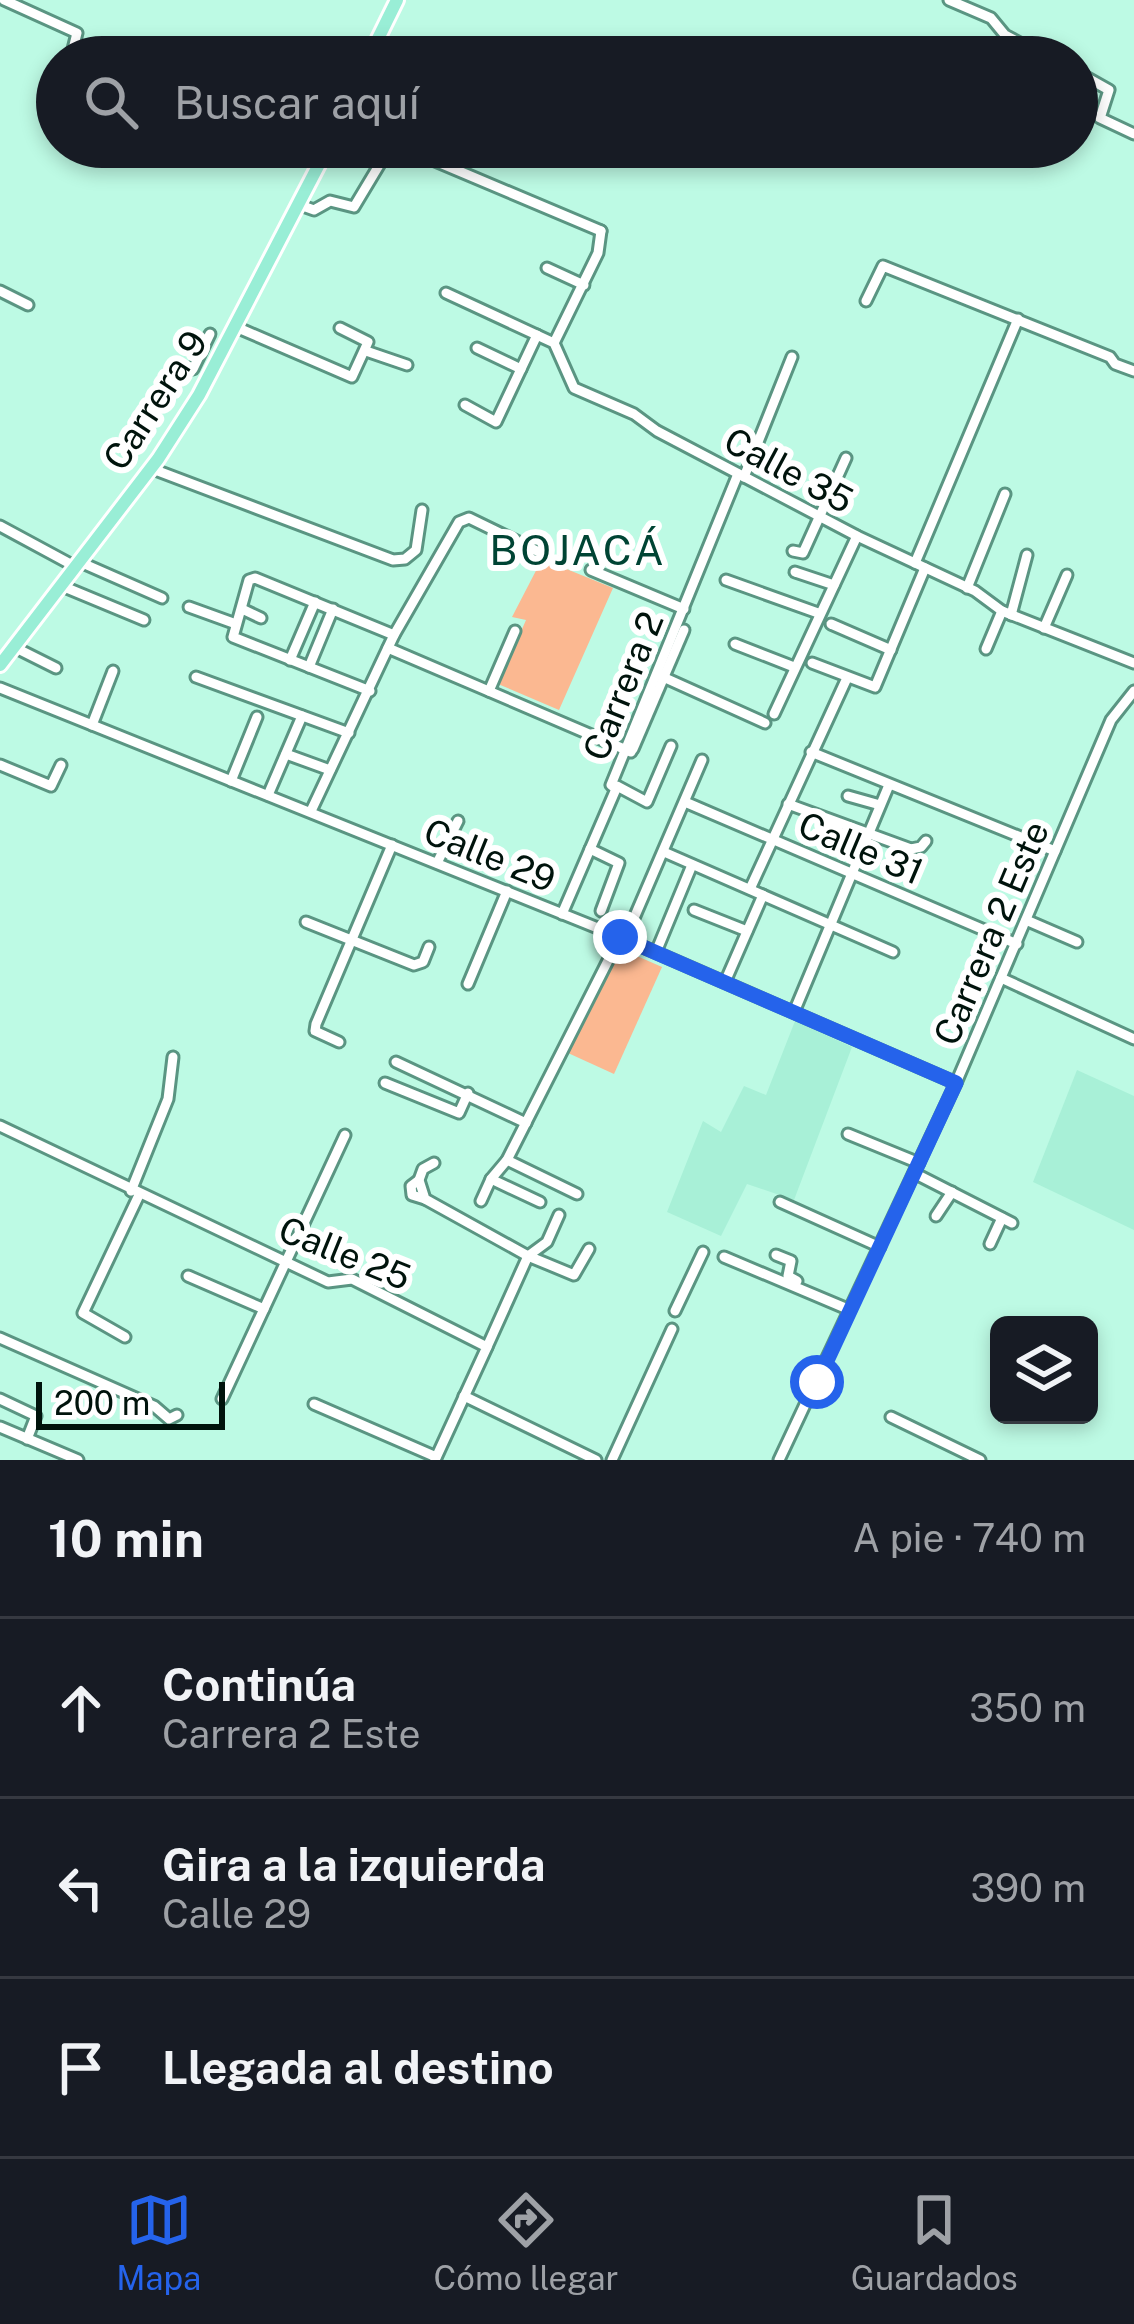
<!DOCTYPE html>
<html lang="es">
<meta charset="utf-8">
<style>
body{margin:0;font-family:"Public Sans",sans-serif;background:#20242c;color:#f1f3f6}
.controls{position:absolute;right:36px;bottom:36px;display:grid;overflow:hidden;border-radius:18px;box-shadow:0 6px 18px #0003}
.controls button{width:108px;height:108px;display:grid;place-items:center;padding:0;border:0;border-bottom:3px solid #363941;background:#171b24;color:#f1f3f6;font:60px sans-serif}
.scale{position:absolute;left:36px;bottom:30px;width:189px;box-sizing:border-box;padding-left:12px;border:6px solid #00130c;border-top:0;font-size:33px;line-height:42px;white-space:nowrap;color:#00130c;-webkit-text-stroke:9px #fff;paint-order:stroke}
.stop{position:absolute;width:36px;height:36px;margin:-27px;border:9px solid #2563eb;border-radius:50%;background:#fff}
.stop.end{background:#2563eb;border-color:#fff;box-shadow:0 3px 12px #0008}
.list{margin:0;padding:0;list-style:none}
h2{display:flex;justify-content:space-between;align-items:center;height:156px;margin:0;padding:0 48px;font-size:51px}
h2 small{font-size:39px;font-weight:400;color:#9ea1a6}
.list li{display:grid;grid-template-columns:78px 1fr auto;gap:36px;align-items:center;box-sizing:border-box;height:180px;padding:0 48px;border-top:3px solid #363941}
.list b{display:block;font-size:45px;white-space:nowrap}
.list p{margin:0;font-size:39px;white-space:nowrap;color:#9ea1a6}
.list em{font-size:39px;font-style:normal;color:#9ea1a6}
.icon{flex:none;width:66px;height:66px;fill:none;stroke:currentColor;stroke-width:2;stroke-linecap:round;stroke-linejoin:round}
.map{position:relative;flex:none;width:1134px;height:1460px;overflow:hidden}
.search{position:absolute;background:#171b24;box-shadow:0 6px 18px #0003;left:36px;right:36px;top:36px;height:132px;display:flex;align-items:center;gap:30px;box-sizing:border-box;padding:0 42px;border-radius:66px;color:#9ea1a6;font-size:45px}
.sheet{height:696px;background:#171b24}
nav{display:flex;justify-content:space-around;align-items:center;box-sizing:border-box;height:168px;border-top:3px solid #363941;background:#171b24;font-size:33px;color:#9ea1a6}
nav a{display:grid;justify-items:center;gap:6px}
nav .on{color:#2563eb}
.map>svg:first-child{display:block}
.built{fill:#a8f0d7}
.green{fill:#fbb891}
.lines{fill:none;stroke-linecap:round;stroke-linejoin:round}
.minor-casing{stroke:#5a9582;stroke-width:15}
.major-casing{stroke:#fff;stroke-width:18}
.minor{stroke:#fff;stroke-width:9}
.major{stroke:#99eed6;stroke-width:12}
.route{stroke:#2563eb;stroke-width:15}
.labels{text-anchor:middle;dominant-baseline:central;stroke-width:12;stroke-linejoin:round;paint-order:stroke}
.street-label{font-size:36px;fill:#00130c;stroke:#fff}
.quarter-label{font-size:42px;letter-spacing:3px;fill:#004434;stroke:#fff}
</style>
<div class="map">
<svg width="1134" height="1460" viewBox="0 0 1134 1460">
<rect width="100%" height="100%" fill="#bdfae4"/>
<!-- built -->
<g class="built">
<polygon points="795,1021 852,1047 794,1200 747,1184 721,1236 667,1212 703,1121 721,1132 744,1086 766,1095"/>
<polygon points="1077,1070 1134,1096 1134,1230 1033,1182"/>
</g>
<!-- green -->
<g class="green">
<polygon points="542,559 613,588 559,710 498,684 526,620 512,617"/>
<polygon points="621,949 662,967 614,1074 568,1053"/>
</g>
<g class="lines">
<!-- minor casing -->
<g class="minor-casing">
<g id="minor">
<polyline points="4,0 77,33 71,57"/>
<polyline points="949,0 991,18 1005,35 1046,57"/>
<polyline points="1077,72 1109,90 1100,118 1134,134"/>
<polyline points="402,147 601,231"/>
<polyline points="469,147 489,155"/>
<polyline points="300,205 314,210 330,201 354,207 390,147"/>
<polyline points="547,268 584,285"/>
<polyline points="0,291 28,305"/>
<polyline points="446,293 554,343 574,388 634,414 657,431 857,536 975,591 1002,611 1134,663"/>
<polyline points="866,301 883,266 1110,357 1115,364 1134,371"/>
<polyline points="236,327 352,377 368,342 340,328"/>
<polyline points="554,343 598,253 601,231"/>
<polyline points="477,348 521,369"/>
<polyline points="366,351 407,365"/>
<polyline points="193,369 210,334"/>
<polyline points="465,405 496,422 537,335"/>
<polyline points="150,468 393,560 405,559 416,550 422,510"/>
<polyline points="744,477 792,357"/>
<polyline points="0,526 76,567"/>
<polyline points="793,551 803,553 846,458"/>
<polyline points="80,562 162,598"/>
<polyline points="915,563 1018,319"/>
<polyline points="591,570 684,609"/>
<polyline points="795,572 834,585"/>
<polyline points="726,580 818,613"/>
<polyline points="62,586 144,620"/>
<polyline points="967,588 1005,494"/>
<polyline points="189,607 236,624"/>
<polyline points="242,609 261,618"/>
<polyline points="1011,615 1027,555"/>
<polyline points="831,624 891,650"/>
<polyline points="1044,628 1067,575"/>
<polyline points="735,644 794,667"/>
<polyline points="14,647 56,668"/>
<polyline points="388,648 631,752"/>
<polyline points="986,649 1002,611"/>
<polyline points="290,660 315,602"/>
<polyline points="812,663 875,687 925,568"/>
<polyline points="309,667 333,609"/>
<polyline points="196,677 349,733"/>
<polyline points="663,677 765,723"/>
<polyline points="0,688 625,939 956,1083"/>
<polyline points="370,691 233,637 249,580 255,578 394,635"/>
<polyline points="489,691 515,631"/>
<polyline points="774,714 857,536"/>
<polyline points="92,725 113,671"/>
<polyline points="633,749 684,630"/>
<polyline points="811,752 1055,851"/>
<polyline points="286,754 330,770"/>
<polyline points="0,765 51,786 61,765"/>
<polyline points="231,781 257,717"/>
<polyline points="617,786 647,802 671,746"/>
<polyline points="268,795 302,716"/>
<polyline points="848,796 880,805"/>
<polyline points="685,802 1017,944"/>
<polyline points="788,804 911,849 921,847 926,841"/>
<polyline points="311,811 394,635 459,522 469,518 539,552"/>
<polyline points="590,849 619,863 601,911"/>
<polyline points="664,852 893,952"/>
<polyline points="437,863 458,821"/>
<polyline points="750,889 847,678"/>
<polyline points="694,910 747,931"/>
<polyline points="562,914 616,789 611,785 738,474"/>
<polyline points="1026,920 1077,942"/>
<polyline points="306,922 414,965 423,962 429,947"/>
<polyline points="625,939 702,760"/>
<polyline points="656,952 692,865"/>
<polyline points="1001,978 1134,1039"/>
<polyline points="725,982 763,895"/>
<polyline points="468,984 507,891"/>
<polyline points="794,1012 889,785"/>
<polyline points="339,1042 315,1031 316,1024 392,845"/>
<polyline points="396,1062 526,1123"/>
<polyline points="385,1083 459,1113 468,1093"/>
<polyline points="0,1126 328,1282 352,1279 487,1347 435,1460"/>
<polyline points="848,1134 919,1163"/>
<polyline points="507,1160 577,1194"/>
<polyline points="434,1163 423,1169 419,1180 425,1199 528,1256 574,1275 589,1249"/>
<polyline points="914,1173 1012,1223"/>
<polyline points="491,1179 540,1202"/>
<polyline points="419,1180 411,1186 412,1195 425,1199"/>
<polyline points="131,1191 168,1099 173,1057"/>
<polyline points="481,1201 491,1179 507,1160 620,937"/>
<polyline points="780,1202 880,1247"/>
<polyline points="936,1216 952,1192"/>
<polyline points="990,1244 1002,1218"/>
<polyline points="776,1255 791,1261 788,1276 797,1281"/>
<polyline points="724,1257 850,1310"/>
<polyline points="188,1276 264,1309"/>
<polyline points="675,1311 703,1252"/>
<polyline points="125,1337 83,1313 139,1195"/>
<polyline points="0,1338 154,1406 169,1419 177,1415"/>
<polyline points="487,1347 528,1256 547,1242 559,1215"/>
<polyline points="464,1396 596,1460"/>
<polyline points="0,1399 36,1416 27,1439"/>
<polyline points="222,1399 345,1135"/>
<polyline points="314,1404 436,1457"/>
<polyline points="891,1417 980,1460"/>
<polyline points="0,1427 78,1460"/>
<polyline points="612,1460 672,1329"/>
<polyline points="779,1460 956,1083 1111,720 1134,691"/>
</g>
</g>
<!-- major casing -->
<g class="major-casing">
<g id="major">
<polyline points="369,57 397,0"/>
<polyline points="0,665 158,459 199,395 328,147"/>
</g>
</g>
<!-- minor -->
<use href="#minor" class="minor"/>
<!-- major -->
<use href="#major" class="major"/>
</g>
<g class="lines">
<!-- route -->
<polyline class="route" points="620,937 956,1083 817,1382"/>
</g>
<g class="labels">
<!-- street labels -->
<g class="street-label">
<text transform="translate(155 400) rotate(-57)">Carrera 9</text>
<text transform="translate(789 470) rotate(28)">Calle 35</text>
<text transform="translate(623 686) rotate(-68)">Carrera 2</text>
<text transform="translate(861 848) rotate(23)">Calle 31</text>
<text transform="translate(490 855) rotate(22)">Calle 29</text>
<text transform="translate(991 933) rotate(-67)">Carrera 2 Este</text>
<text transform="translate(345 1253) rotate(22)">Calle 25</text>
</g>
<!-- quarter labels -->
<g class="quarter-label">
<text x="578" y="549">BOJACÁ</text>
</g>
</g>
</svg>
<div class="controls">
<button><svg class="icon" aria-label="layers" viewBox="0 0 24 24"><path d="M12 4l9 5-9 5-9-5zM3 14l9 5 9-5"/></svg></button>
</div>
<div class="scale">200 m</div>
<div class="stop" style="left:817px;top:1382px"></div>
<div class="stop end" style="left:620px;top:937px"></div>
<div class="search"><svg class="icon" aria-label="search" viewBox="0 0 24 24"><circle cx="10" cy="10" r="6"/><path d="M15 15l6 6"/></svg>Buscar aquí</div>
</div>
<section class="sheet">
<h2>10 min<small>A pie · 740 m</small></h2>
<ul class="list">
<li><svg class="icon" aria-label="ahead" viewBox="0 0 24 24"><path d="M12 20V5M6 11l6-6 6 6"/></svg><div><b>Continúa</b><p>Carrera 2 Este</p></div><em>350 m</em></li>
<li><svg class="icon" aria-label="left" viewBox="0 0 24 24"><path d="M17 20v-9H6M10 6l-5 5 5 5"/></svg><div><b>Gira a la izquierda</b><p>Calle 29</p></div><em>390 m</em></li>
<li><svg class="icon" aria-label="arrive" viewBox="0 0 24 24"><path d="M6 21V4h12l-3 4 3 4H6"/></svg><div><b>Llegada al destino</b></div></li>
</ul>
</section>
<nav>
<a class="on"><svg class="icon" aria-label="map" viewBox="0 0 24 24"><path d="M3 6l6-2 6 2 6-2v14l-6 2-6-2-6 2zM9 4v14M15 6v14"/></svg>Mapa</a>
<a><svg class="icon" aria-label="directions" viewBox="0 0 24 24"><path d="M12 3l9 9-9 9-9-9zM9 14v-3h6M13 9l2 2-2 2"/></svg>Cómo llegar</a>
<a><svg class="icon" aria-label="saved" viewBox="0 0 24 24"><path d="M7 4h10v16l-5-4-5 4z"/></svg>Guardados</a>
</nav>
